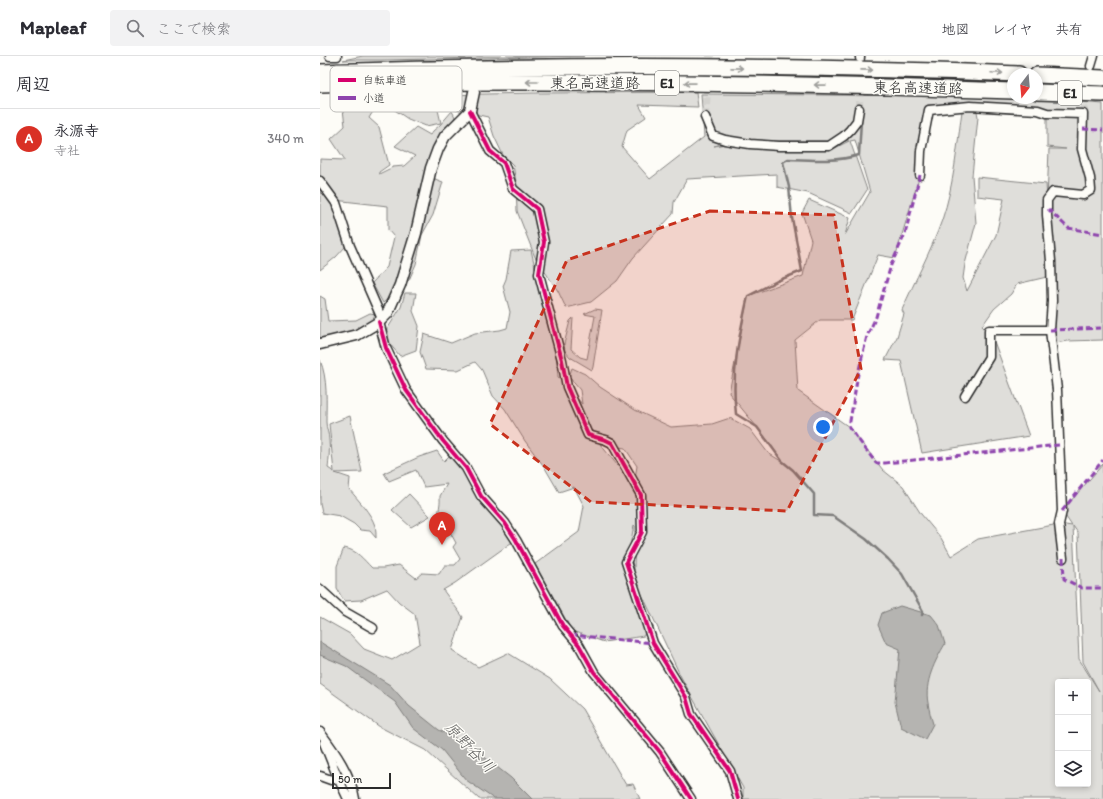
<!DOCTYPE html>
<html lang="ja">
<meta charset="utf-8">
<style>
body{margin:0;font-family:Itim,"Klee One",sans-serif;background:#f2f2f3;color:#2b2b33}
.controls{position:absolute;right:12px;bottom:12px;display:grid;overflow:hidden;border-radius:4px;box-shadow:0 2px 6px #0003}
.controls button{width:36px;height:36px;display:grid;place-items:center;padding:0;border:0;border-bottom:1px solid #e1e1e2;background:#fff;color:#2b2b33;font:20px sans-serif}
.compass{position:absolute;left:687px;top:12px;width:36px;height:36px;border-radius:50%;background:#fff;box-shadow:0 2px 6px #0003;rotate:196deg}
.scale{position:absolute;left:12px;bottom:10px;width:59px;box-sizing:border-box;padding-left:4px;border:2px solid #2b2b2b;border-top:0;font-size:11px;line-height:14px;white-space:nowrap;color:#2b2b2b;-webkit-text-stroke:3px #fdfcf7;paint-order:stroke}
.you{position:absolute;left:503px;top:371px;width:14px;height:14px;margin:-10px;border:3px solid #fff;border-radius:50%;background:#1a73e8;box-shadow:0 0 0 6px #1a73e833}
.badge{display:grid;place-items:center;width:26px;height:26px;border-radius:50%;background:#d93025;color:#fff;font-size:13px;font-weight:700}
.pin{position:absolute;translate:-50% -33px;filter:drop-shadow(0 1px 2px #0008)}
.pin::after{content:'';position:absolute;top:21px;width:14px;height:12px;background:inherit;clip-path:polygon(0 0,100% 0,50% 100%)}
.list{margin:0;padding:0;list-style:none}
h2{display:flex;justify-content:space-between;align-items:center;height:52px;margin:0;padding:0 16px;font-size:17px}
h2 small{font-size:13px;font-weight:400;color:#7c7c81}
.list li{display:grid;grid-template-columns:26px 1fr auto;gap:12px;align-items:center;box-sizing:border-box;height:60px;padding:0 16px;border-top:1px solid #e1e1e2}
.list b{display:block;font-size:15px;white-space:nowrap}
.list p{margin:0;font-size:13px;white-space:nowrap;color:#7c7c81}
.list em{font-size:13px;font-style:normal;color:#7c7c81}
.icon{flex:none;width:22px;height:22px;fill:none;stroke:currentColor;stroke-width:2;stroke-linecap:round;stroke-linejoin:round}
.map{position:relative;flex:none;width:783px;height:743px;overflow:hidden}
header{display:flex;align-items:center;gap:24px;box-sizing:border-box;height:56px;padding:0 20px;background:#fff;border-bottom:1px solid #e1e1e2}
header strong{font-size:19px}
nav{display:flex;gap:22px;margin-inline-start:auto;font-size:14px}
.search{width:280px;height:36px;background:#f2f2f3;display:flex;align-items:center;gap:10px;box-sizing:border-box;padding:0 14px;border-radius:4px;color:#7c7c81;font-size:15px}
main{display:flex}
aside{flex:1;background:#fff}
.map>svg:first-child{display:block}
.green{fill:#dfdeda;stroke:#858482;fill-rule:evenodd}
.water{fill:#b5b4b1;stroke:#7e7d7b}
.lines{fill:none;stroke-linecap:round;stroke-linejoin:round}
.stream{stroke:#7e7d7b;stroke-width:2.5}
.minor-tunnel{stroke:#d3d2ce;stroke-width:8;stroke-dasharray:8 4;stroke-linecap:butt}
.tertiary-tunnel{stroke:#d3d2ce;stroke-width:10;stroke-dasharray:10 5;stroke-linecap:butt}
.minor-casing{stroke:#2b2b2b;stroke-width:11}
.tertiary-casing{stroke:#2b2b2b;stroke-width:13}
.motorway-casing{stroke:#2b2b2b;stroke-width:18}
.minor{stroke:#fdfcf7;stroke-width:8}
.tertiary{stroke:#fdfcf7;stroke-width:10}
.motorway{stroke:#fdfcf7;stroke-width:15}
.quiet{stroke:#8e44ad;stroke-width:3;stroke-dasharray:6 3;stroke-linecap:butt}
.cycleway-casing{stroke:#fdfcf7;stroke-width:6}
.cycleway{stroke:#d6006c;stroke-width:4}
.oneway{stroke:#9e9e9b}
.marked{fill:#c8321e;fill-opacity:0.2;stroke:#c8321e;stroke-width:3;stroke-dasharray:8 5;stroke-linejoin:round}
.labels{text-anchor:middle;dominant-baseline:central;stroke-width:3;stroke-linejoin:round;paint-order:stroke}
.shield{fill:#fdfcf7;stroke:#6a6a68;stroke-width:1}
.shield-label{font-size:14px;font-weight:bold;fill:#2b2b2b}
.street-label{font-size:15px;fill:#2b2b2b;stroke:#fdfcf7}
.water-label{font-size:16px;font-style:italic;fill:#5b5b5a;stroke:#fdfcf7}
.key{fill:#fdfcf7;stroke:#bebdba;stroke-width:1}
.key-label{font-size:11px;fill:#2b2b2b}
</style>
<header>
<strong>Mapleaf</strong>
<div class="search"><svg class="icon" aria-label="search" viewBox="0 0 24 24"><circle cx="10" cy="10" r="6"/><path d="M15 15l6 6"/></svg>ここで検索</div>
<nav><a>地図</a><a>レイヤ</a><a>共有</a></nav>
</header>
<main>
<aside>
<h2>周辺<small></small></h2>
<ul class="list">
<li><span class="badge">A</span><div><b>永源寺</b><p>寺社</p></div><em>340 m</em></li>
</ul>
</aside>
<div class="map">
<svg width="783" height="743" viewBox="0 0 783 743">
<rect width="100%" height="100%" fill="#fdfcf7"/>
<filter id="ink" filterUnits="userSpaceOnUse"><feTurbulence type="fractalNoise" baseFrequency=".025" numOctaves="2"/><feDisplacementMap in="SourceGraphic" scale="8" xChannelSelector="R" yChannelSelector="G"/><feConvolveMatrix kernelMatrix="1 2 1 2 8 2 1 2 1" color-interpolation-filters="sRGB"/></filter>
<g filter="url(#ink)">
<!-- green -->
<g class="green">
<polygon points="43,0 264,0 61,4 23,4"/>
<path d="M376,36L378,51L319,49L326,61L307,74L302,91L330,123L384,81L381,38L629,40L632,39L714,42L783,48V284L747,285L736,287L731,220L697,228L691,238L674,253L662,270L672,280L709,380L602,397L581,305L565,304L577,281L584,258L582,254C595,224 611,195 622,164C634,129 637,91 642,55L656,50L658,61L652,120L656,167L645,208L643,222L647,235L676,179L684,143L657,140V121L726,128L727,144L729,93H746L727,91V57L660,48L607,49L601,75L600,119L575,202L558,199L532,264H500L475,284L478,335L529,371L563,414L583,430L601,458L621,482L631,500L658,483L739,468L752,470L742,455L783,408V743H423V732L361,621L319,532L326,568L324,580L284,586L252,575L215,508L259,476L264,450L254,431L239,436L225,412L205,385L185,353L173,340L162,314L155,306L138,314L106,313L100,296L104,278L131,287L155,277L180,274L187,272L190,256L183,230L186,223L191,195L211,194L217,220L220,241L235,286L238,321L242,324L262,348L260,334L249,321L252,312L265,318L280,331L315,354L351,371L392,368L410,362L430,373L448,397L461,405L450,387L409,337L428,240L483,220L491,184L482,157L489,144L530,162L525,179L550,136L535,84L530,85L547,134L532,157L488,137L457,131V118L367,123L354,146L353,158L313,202L297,225L271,246L246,252L238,235L215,201L197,155L196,126L193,109L183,99L174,80L168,61L88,44L118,54L121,67L106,70L88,63L60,44L49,62L59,71L69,109L59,116V118L73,111L84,110L95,100L75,90L96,71L110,79L113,75L120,69L132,55L135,61L111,112L115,123L123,126L113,159L102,179L96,208L89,224L63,247L52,227L67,211L74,181L68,174V150L14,144L26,190L16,201L0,214V103L25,104L11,83L25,70L22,45C39,37 58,39 76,41L73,40L213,37ZM423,83L453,85H529L513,93L417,86L394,90ZM280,388L305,392L317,410L314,428L315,431ZM314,469L315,470L314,514L312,505L308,501ZM753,470L758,477L763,606L779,635L759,603ZM738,626H768V728H738Z"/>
<polygon points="85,237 96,237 93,255 99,270 96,294 80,300 68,286 68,272 81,251"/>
<polygon points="0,240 5,243 8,265 36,264 50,257 55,258 50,270 36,275 0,283"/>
<polygon points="275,253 282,254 273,311 272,314 250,301 245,295 244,288 250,265 253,262 251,293 260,301 267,303 275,260 264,258"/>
<path d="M0,304C8,323 6,346 6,366C6,372 9,378 9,384C10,393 9,403 8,412L14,416L9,368L30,360L42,416L15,417L30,422L29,433C38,444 51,457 55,470C56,473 56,478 56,482L50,475L40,474L34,468L20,460L2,457L0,448Z"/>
<path d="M117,395L124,405L131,398L195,484L135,527L123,534L143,561L132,594L158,611L188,597L230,623L262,653L306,729L313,728L320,743H159L105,694L60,671L0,628V561L30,578L44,593L72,604L100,587L95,558L79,546L67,533L41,544L24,545L17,533V510L24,492C37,494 43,503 52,512H63L79,509L96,522L102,517L119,518L125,509H135L140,503L133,491L136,487L124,465L118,463C118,455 121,448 120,440L127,428L104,431L96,414L69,425L64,417L99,401Z"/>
<polygon points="89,438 110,460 91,471 72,454"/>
</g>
<!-- water -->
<g class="water">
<path d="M580,550L611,559L619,569L625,588C615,605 604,626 608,647C609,654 611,661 613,668L605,683L581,671L575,646L580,593L566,587L558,569L562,557Z"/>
<polygon points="0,586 70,629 89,650 119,674 149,689 191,722 212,743 174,743 146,724 122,694 93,672 75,646 26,610 0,599"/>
</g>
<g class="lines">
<!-- stream -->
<path class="stream" d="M541,65L539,99C517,106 491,104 468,103L463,106L469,131L472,162L482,215L457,225L428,240C419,280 411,317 416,358L437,371L462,405L473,414L494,438V459L513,460L546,483L568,503L582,518L603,555L602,559"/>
<!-- minor-tunnel -->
<g class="minor-tunnel">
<polyline points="539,53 540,10"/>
<polyline points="763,58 767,35"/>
<polyline points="385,61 390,0"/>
</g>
<!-- tertiary-tunnel -->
<polyline class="tertiary-tunnel" points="151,0 153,18"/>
<!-- minor casing -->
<g class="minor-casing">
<g id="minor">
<polyline points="10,0 17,0"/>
<polyline points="540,2 540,0"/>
<polyline points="771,10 774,0"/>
<polyline points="150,55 170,95 184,107 193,133 217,153 224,186 219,218 242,304 247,331 268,379 286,384 292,387 321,439 322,476 306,506 333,587 366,641 371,658 410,715 418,743"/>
<polyline points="385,61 393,80 405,84 430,88 459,90 509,90 524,80 530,74 537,65 539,53"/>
<polyline points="600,119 601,95 609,54 650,50 718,54 727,57 763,58 762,93 770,122 771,134 763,139 733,136 727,144 727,159 731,205 732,245 730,274 669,274 669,301 645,340"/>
<polyline points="0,125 16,147 30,190 62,263"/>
<polyline points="59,266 66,292 86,334 123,385 146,412 161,440 185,467 196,484 243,570 259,589 274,616 340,696 371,743"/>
<polyline points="730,274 737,334 742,455 739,468 743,502"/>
<polyline points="0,533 25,556 53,572"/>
<path d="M0,676C15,696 31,718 35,743"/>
<polyline points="4,687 18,722 28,743"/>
<polyline points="0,720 11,724 18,722"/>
</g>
</g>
<!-- tertiary casing -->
<g class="tertiary-casing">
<polyline id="tertiary" points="0,288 37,279 59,266 67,258 80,229 96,177 111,112 118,93 125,80 150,55 154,36"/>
</g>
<!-- motorway casing -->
<g class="motorway-casing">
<g id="motorway">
<path d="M0,16C233,8 466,9 699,18"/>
<polyline points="717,19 783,22"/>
<path d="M0,28C71,26 142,26 212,26C373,26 533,29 693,35"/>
<polyline points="717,36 783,38"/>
</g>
</g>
<!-- minor -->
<use href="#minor" class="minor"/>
<!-- tertiary -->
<use href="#tertiary" class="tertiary"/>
<!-- motorway -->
<use href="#motorway" class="motorway"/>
<!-- quiet -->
<g class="quiet">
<polyline points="763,73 783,74"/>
<polyline points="600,119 585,178 571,209 556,261 547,280 538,318 529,371 556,407 565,407 739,389"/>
<polyline points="728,153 748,172 783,178"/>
<polyline points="730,274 783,272"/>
<polyline points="742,455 783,404"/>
<polyline points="743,502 744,523 762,532 783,532"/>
<polyline points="251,579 333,587"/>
</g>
<!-- cycleway casing -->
<g class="cycleway-casing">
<g id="cycleway">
<polyline points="150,55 170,95 184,107 193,133 217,153 224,186 219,218 242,304 247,331 268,379 286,384 292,387 321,439 322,476 306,506 333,587 366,641 371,658 410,715 418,743"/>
<polyline points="59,266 66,292 86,334 123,385 146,412 161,440 185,467 196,484 243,570 259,589 274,616 340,696 371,743"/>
</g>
</g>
<!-- cycleway -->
<use href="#cycleway" class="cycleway"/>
</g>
<!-- one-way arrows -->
<defs><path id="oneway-shaft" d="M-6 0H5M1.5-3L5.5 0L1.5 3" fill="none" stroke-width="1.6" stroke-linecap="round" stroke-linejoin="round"/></defs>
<g class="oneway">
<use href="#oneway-shaft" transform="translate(417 12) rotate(1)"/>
<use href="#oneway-shaft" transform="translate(547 14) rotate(1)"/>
<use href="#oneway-shaft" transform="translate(677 17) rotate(2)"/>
<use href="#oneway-shaft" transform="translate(212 26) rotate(-180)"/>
<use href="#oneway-shaft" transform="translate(370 27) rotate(-179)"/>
<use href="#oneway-shaft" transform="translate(500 29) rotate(-179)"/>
</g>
</g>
<!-- marked area -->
<path class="marked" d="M390,155L514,159L541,313L467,455L271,446L170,368L247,204Z"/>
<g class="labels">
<!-- shield labels -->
<g class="shield">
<rect x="335" y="15" width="24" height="24" rx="3"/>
<rect x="738" y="25" width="24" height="24" rx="3"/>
</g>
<g class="shield-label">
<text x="347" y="27">E1</text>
<text x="750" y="37">E1</text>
</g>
<!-- street labels -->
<g class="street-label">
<text x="275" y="27">東名高速道路</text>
<text transform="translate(598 32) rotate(1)">東名高速道路</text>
</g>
<!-- water labels -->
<g class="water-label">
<text transform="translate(150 691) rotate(46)">原野谷川</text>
</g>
</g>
<!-- legend -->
<rect x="10" y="10" width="132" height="46" rx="6" class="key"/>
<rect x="18" y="22" width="18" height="4" fill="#d6006c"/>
<rect x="18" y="40" width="18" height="4" fill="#8e44ad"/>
<g class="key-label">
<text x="43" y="28">自転車道</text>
<text x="43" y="46">小道</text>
</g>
</svg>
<div class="controls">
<button>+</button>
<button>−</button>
<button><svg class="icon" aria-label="layers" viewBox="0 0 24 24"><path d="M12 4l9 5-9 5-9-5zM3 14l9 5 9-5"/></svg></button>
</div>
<svg class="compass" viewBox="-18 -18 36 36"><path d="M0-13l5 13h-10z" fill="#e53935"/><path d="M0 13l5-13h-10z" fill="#7c7c81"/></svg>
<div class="scale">50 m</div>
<div class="you"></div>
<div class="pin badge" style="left:122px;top:489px">A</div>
</div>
</main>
